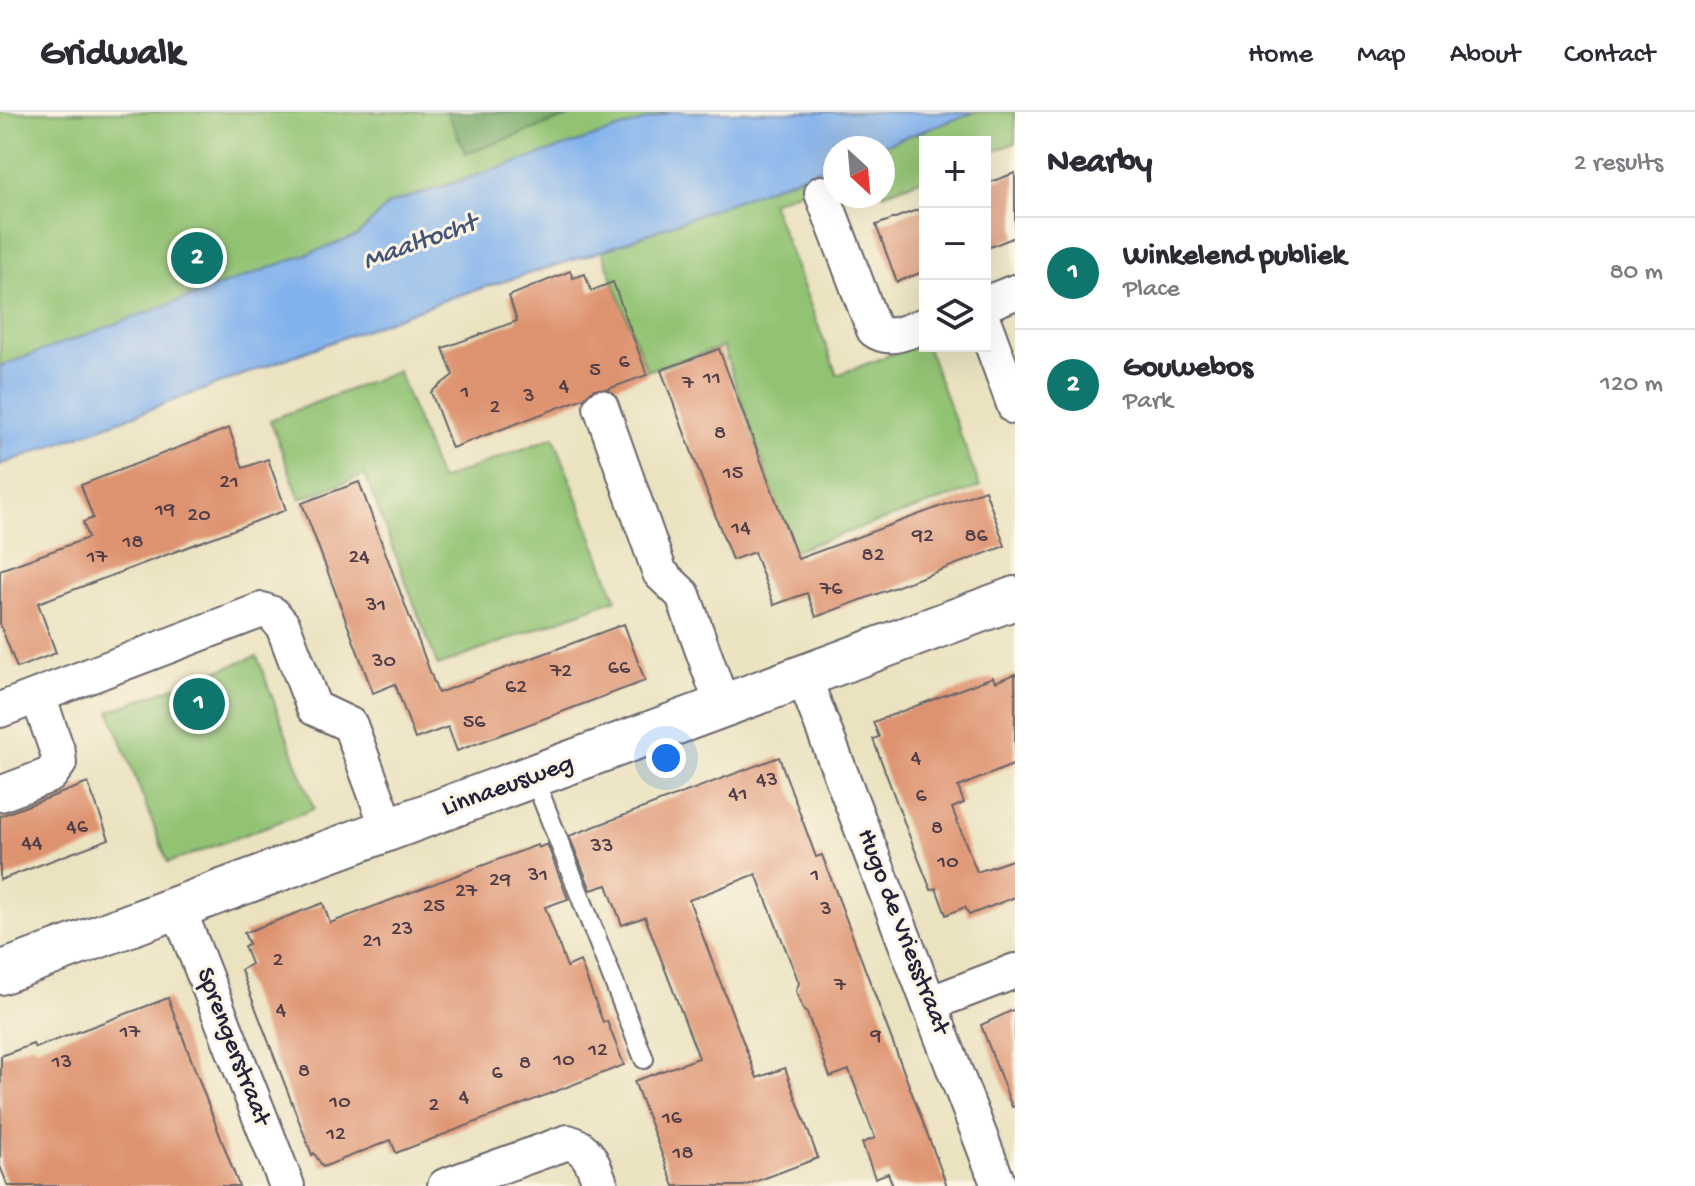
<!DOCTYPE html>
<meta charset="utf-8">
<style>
body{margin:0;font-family:"Gochi Hand",sans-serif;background:#f7f7f7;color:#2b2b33}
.controls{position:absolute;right:24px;top:24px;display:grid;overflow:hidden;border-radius:0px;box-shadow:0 8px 32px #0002}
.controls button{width:72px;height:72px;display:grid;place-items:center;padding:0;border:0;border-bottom:2px solid #e1e1e2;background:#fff;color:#2b2b33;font:40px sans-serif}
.compass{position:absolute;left:823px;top:24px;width:72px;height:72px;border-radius:50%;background:#fff;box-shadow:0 8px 32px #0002;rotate:154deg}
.you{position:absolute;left:666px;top:646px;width:28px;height:28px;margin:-20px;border:6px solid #fff;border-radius:50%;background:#1a73e8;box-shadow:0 0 0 12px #1a73e833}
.badge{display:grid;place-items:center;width:52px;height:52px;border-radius:50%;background:#0f766e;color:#fff;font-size:26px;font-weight:700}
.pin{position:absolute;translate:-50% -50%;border:4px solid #fff;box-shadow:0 2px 8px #0006}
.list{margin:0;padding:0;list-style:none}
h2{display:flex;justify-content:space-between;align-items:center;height:104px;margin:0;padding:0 32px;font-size:34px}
h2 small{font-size:26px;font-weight:400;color:#7c7c81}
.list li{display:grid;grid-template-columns:52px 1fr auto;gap:24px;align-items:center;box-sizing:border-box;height:112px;padding:0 32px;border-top:2px solid #e1e1e2}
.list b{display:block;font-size:30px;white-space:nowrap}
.list p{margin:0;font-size:26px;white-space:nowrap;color:#7c7c81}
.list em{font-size:26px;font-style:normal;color:#7c7c81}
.icon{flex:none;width:44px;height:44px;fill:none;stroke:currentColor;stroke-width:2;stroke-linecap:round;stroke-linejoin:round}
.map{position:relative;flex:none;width:1015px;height:1074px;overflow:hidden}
header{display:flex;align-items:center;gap:48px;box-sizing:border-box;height:112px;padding:0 40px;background:#fff;border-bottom:2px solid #e1e1e2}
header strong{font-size:38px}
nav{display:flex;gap:44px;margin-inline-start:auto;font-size:28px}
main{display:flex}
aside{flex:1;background:#fff}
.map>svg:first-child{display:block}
.green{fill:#92c373;stroke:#5a7257;stroke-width:2}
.forest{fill:#75a965;stroke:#4c6650;stroke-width:2}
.water{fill:#82b2ed;stroke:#526a94;stroke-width:2}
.building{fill:#de936f}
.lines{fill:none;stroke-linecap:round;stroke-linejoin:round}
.service-casing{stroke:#68656a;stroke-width:22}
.minor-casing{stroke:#68656a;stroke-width:38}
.tertiary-casing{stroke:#68656a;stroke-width:46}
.service{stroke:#fff;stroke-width:18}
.minor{stroke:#fff;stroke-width:34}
.tertiary{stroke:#fff;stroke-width:42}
.labels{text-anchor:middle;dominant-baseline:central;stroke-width:6;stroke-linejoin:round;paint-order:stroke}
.number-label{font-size:22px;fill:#513e48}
.street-label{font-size:26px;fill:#22223b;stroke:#fcf5e5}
.water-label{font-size:28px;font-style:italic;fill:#445479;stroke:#fcf5e5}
</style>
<header>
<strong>Gridwalk</strong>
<nav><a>Home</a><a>Map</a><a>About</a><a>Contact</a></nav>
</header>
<main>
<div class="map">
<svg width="1015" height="1074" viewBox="0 0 1015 1074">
<rect width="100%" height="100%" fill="#fcf5e5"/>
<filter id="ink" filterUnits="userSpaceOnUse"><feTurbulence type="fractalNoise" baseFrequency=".0125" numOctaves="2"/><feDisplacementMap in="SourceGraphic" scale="16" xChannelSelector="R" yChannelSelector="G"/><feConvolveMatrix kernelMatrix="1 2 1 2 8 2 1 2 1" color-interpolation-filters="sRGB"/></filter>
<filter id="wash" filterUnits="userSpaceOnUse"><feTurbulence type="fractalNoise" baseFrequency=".006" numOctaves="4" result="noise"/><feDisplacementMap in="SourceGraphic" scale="32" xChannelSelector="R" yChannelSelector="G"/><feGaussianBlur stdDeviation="1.8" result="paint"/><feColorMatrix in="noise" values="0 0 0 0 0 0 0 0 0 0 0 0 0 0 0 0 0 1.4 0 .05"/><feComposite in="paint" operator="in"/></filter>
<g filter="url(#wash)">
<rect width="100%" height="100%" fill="#ebe2c0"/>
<!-- green -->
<g class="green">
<polygon points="0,0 788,0 0,292"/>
<polygon points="975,0 1015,0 1015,31 985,43 985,30 925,30 925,66 883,82 883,36 875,36"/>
<polygon points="835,51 835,66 771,90 837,263 925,230 980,375 793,439 723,235 647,259 602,139"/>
<polygon points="398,259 440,368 554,325 616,487 438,554 365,363 300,387 270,308"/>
<polygon points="257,544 314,697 168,751 110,599"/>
</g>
<!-- forest -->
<polygon class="forest" points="447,0 581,0 466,42"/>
<!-- water -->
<polygon class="water" points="670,0 975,0 875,36 835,36 835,51 602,139 450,186 0,353 0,254 357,124 389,92"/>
<g id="blocks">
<!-- building -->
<g class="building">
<polygon points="1015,61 1015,125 985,137 985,72"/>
<polygon points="925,95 925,159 897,170 876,113"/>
<polygon points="570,159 573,166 585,162 591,179 613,170 647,263 608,277 594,277 584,286 452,336 431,280 453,263 443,236 517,209 509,184"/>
<polygon points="719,237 798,447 985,378 1005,434 816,505 807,481 774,493 754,440 732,448 661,258"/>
<polygon points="229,316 243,356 268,347 286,398 38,491 56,541 17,556 0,512 0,458 88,426 83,410 93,406 81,373"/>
<polygon points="359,370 438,581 624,512 645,569 457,639 448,615 415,627 395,572 373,581 302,391"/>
<polygon points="1015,562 1015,652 958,675 964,691 952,696 977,760 1015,747 1015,785 969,803 965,795 946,803 936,776 931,778 907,718 873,627 879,625 873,610 993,565 995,570"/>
<polygon points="779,645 816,745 822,743 947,1074 893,1074 888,1061 875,1066 862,1031 875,1026 849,958 830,965 807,901 804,899 796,879 799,871 756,762 689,788 757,966 785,956 818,1046 744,1074 674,1074 634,969 699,946 645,805 622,813 607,773 591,778 569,724"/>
<polygon points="88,671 109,727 0,768 0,704"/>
<polygon points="547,732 568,787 545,795 567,855 580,849 603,910 607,909 624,953 396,1041 391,1028 323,1055 314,1041 312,1043 241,858 251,852 244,834 249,832 244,821 323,791 330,811 537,733 538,736"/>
<polygon points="168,886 239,1074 8,1074 0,1054 1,944 33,932 35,936"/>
<polygon points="1015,897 1015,994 1012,995 981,913"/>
</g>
</g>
</g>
<g filter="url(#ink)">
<use href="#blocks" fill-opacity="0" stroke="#68656a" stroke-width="2"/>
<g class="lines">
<!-- service casing -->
<g class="service-casing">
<polyline id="service" points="534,666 644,947"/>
</g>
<!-- minor casing -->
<g class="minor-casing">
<g id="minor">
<path d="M822,81L874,218C890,230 907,219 925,213"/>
<polyline points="985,192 1015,180"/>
<polyline points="985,213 1015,295"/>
<polyline points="601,295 660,461 683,483 723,595"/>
<polyline points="804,566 999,1074"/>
<polyline points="0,598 262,498 273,502 283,514 314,596 350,613 389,719"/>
<polyline points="0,682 50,663 59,651 58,641 38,584"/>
<polyline points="178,796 287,1074"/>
<polyline points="929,892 1015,859"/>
<path d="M445,1074L568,1030C590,1036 594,1055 601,1074"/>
</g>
</g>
<!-- tertiary casing -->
<g class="tertiary-casing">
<polyline id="tertiary" points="0,861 1015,486"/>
</g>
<!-- service -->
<use href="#service" class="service"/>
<!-- minor -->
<use href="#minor" class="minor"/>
<!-- tertiary -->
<use href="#tertiary" class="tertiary"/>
</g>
</g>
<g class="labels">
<!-- number labels -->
<g class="number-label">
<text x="624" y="251">6</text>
<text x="595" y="259">5</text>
<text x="712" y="267">11</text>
<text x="688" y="272">7</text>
<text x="564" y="275">4</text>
<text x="465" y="281">1</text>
<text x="529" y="285">3</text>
<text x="495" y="296">2</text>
<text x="720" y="322">8</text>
<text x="733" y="362">15</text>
<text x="229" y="371">21</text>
<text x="165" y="399">19</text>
<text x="199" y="404">20</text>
<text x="741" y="417">14</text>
<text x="923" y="425">92</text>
<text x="976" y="425">86</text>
<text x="133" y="431">18</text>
<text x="873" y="444">82</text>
<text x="97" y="446">17</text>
<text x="359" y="446">24</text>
<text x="831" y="478">76</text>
<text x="376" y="494">31</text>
<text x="384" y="550">30</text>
<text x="619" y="557">66</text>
<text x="561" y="560">72</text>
<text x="516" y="576">62</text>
<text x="474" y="611">56</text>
<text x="916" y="647">4</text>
<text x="767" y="669">43</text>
<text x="738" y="683">41</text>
<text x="921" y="685">6</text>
<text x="77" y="716">46</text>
<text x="937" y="717">8</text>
<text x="32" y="732">44</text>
<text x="602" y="735">33</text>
<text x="948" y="751">10</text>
<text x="538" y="764">31</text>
<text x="815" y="764">1</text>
<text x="500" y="769">29</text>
<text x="466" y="780">27</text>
<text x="434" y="795">25</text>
<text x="826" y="798">3</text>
<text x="402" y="818">23</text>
<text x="372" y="830">21</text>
<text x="278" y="849">2</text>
<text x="840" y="874">7</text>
<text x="281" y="899">4</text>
<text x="130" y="921">17</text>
<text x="876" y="925">9</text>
<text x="598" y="939">12</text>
<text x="564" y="949">10</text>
<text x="62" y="951">13</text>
<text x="525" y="952">8</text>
<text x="304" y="960">8</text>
<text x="497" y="962">6</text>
<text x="464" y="986">4</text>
<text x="340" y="991">10</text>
<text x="434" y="994">2</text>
<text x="672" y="1007">16</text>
<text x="336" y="1023">12</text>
<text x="683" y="1042">18</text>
</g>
<!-- street labels -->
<g class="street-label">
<text transform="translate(508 675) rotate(-20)">Linnaeusweg</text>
<text transform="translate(902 820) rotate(69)">Hugo de Vriesstraat</text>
<text transform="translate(232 935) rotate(69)">Sprengerstraat</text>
</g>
<!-- water labels -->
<g class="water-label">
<text transform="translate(420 131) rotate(-20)">Maaltocht</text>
</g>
</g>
</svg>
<div class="controls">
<button>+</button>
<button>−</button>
<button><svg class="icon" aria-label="layers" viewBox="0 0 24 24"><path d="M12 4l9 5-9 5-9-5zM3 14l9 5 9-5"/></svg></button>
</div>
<svg class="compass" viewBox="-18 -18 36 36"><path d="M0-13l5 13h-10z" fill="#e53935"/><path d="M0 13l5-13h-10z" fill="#7c7c81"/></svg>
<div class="you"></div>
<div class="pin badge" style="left:199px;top:592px">1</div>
<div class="pin badge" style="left:197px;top:146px">2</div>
</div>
<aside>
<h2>Nearby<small>2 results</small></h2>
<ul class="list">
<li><span class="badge">1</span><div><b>Winkelend publiek</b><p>Place</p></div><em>80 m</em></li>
<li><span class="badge">2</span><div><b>Gouwebos</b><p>Park</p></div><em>120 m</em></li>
</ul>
</aside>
</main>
